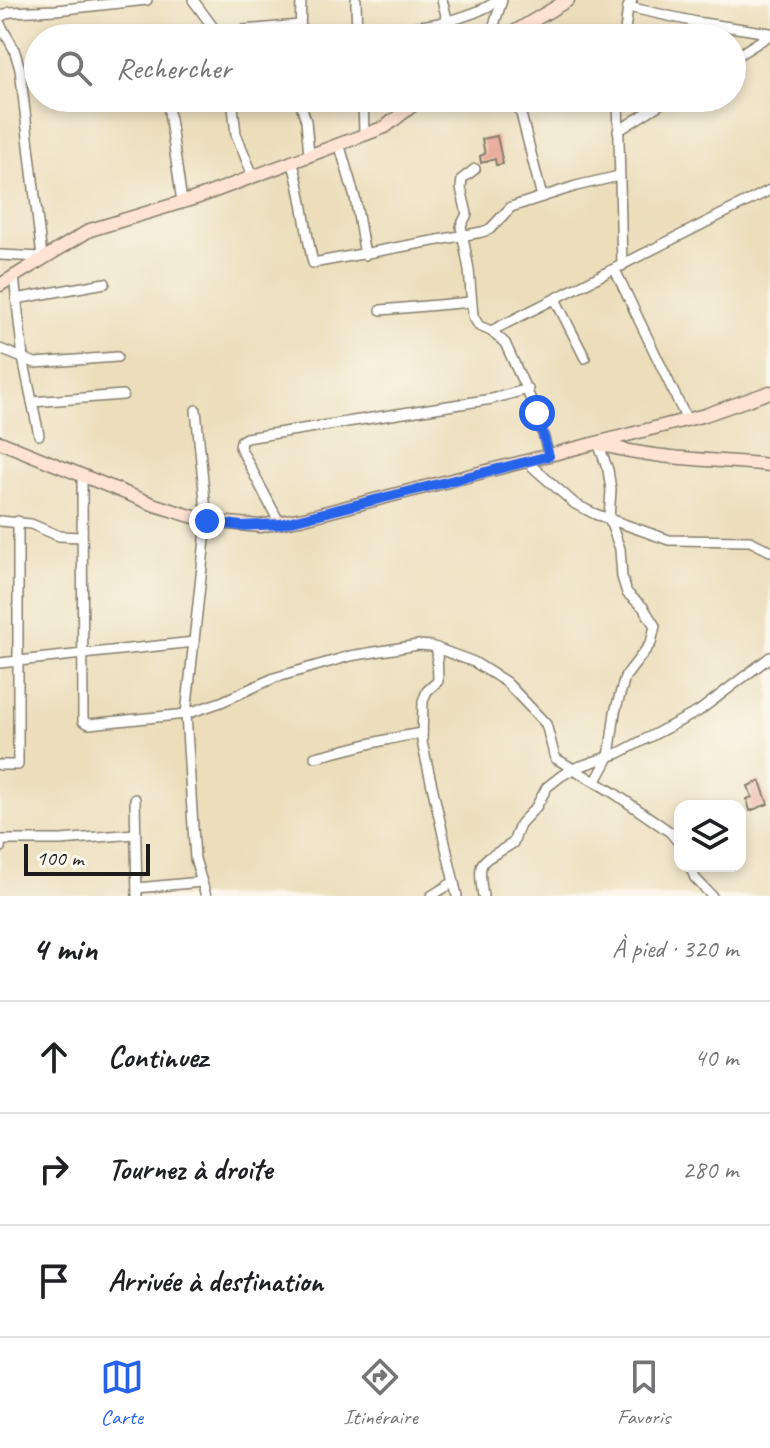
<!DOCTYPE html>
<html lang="fr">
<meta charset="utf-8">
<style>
body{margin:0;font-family:Caveat,sans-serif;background:#f2f2f2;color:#202124}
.controls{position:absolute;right:24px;bottom:24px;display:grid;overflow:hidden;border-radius:16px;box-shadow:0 4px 12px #0003}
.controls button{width:72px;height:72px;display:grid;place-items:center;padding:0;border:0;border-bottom:2px solid #e0e0e0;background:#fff;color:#202124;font:40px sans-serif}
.scale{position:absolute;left:24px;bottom:20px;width:126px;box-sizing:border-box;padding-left:8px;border:4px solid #1c1c1c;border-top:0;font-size:22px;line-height:28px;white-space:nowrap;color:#1c1c1c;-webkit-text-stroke:6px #fbf7ec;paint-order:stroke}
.stop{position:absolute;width:24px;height:24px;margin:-18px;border:6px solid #2563eb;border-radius:50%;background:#fff}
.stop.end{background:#2563eb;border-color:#fff;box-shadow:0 2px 8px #0008}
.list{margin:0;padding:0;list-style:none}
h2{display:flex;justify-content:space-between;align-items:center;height:104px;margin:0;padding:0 32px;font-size:34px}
h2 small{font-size:26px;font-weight:400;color:#757577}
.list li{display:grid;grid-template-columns:52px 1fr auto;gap:24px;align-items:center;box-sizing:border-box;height:112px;padding:0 32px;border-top:2px solid #e0e0e0}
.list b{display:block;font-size:30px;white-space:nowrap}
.list em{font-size:26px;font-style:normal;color:#757577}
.icon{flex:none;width:44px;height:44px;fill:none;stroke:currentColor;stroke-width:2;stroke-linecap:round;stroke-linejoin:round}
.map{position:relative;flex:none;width:770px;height:896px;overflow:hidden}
.search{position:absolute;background:#fff;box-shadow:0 4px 12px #0003;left:24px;right:24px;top:24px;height:88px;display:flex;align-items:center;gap:20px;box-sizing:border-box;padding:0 28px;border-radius:44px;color:#757577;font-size:30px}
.sheet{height:440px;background:#fff}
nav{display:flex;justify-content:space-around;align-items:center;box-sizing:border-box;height:112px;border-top:2px solid #e0e0e0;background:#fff;font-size:22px;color:#757577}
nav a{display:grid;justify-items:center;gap:4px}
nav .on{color:#2563eb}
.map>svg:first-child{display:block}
.building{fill:#e59786}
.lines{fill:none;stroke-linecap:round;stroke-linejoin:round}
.street-casing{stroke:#847d6c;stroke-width:12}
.secondary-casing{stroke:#847d6c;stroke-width:15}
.street{stroke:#fff;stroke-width:9}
.secondary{stroke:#fee3d2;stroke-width:12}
.route{stroke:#2563eb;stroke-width:10}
</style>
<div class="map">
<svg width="770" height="896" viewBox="0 0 770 896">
<rect width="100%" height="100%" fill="#fbf7ec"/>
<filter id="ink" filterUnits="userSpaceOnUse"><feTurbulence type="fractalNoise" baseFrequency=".0125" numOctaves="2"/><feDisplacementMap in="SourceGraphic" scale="16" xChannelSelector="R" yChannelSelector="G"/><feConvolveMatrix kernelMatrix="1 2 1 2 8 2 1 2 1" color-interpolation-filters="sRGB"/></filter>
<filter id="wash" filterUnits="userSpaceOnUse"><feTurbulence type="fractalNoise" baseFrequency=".006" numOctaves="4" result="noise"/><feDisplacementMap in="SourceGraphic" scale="32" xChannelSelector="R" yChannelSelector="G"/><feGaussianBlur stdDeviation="1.8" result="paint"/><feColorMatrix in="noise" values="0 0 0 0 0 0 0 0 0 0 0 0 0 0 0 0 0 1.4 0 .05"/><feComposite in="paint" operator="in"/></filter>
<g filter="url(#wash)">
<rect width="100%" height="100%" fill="#ecdebb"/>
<g id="blocks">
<!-- building -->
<g class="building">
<polygon points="497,136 503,164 496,165 495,159 481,163 480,156 485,154 482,139"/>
<polygon points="760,781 768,804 750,811 747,799 752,797 748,786"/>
</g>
</g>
</g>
<g filter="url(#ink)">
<use href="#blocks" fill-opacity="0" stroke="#847d6c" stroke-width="2"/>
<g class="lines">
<!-- street casing -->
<g class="street-casing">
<g id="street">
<polyline points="193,0 221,38"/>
<polyline points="356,0 357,38"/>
<polyline points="442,0 452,38"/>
<polyline points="628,7 696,22 770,33"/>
<polyline points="0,17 10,12 56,10 147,0"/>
<polyline points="0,24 14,49 20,69 42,257 0,255"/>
<path d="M357,34C404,27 458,27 499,0"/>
<polyline points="221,37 244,30 299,25"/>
<polyline points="300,38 301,0"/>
<polyline points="490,38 502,0"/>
<polyline points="624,38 628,7 632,0"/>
<polyline points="732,59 770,35"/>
<polyline points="167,98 182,202"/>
<polyline points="232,98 236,134 253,176"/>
<polyline points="299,98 306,121 309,154"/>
<polyline points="363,98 364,134"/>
<polyline points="517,98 542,197"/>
<polyline points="618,98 622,266"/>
<polyline points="618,131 670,98"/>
<polyline points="339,143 355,198 365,255"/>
<path d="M292,161C303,194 305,229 313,263L482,232L490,229L511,207L576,186L619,176"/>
<polyline points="475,169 462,179 461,188 467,214 461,226 469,270 473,316 479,326 491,331 505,343 537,413 549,456"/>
<polyline points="615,270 687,420"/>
<polyline points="14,276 23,358 39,435"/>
<polyline points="16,299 105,283"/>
<polyline points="555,299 585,358"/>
<polyline points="381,310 471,302"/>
<polyline points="491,331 770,190"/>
<polyline points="0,349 35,363 117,357"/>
<polyline points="32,402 123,395"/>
<polyline points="196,410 207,521 186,714 195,859 206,896"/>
<polyline points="527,462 575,504 595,514 669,540 750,541 770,551"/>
<polyline points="82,476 83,721 89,724 186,714 221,702 274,678 350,656 418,645 431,646 474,662 506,682 546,724 555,758 614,793 670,832 680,844"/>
<polyline points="0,521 31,524 59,536 81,537"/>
<polyline points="280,524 240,447 241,441 246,438 492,399 528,389"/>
<polyline points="437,648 438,681 427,691 423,701 422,742 457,896"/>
<polyline points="0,663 194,642"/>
<path d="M315,757C351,749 386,738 422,733"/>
<polyline points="0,765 18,765 18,521"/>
<polyline points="596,781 609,757 615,712 625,677 651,643 655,626 643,607 627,593 622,577 620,549 609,518 611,490 608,470 598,443"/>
<polyline points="135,799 137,896"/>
<polyline points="0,848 1,840 61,840 135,834"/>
<polyline points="690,866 695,878 712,896"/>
<polyline points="137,888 201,882"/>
<polyline points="431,896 452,883"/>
<path d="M483,896C476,854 482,864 513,843L520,824L536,807L547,787L561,776L575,768L619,753L699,711L770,657"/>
</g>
</g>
<!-- secondary casing -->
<g class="secondary-casing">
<g id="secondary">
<polyline points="504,38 568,0"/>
<polyline points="0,285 90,230 199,197 385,127 422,98"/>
<polyline points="0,442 155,505 207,521 260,526 304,518 705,415 770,392"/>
<path d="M599,444C658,460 710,459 770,465"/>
</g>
</g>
<!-- street -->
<use href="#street" class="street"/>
<!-- secondary -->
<use href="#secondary" class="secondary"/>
</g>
</g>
<g class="lines" filter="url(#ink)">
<!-- route -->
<polyline class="route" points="207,521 241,526 280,524 549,456 537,413"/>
</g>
</svg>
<div class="controls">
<button><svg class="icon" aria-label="layers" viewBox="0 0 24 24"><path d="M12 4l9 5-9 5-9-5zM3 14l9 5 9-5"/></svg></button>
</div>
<div class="scale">100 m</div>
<div class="stop" style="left:537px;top:413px"></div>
<div class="stop end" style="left:207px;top:521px"></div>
<div class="search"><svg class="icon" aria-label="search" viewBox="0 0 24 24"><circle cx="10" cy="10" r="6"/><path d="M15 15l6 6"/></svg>Rechercher</div>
</div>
<section class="sheet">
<h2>4 min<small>À pied · 320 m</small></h2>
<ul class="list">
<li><svg class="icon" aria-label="ahead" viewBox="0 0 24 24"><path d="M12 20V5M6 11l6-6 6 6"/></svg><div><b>Continuez</b></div><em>40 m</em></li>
<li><svg class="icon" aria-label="right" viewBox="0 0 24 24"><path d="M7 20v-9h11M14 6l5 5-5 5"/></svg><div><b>Tournez à droite</b></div><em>280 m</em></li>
<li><svg class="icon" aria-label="arrive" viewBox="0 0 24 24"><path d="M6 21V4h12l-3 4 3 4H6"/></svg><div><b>Arrivée à destination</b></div></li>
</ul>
</section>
<nav>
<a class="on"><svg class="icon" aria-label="map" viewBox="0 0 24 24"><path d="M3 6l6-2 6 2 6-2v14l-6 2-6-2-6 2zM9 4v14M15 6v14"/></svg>Carte</a>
<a><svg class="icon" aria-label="directions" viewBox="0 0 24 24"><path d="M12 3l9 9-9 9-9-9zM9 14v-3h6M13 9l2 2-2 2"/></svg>Itinéraire</a>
<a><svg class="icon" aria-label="saved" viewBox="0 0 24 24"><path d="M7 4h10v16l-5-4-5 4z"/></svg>Favoris</a>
</nav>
